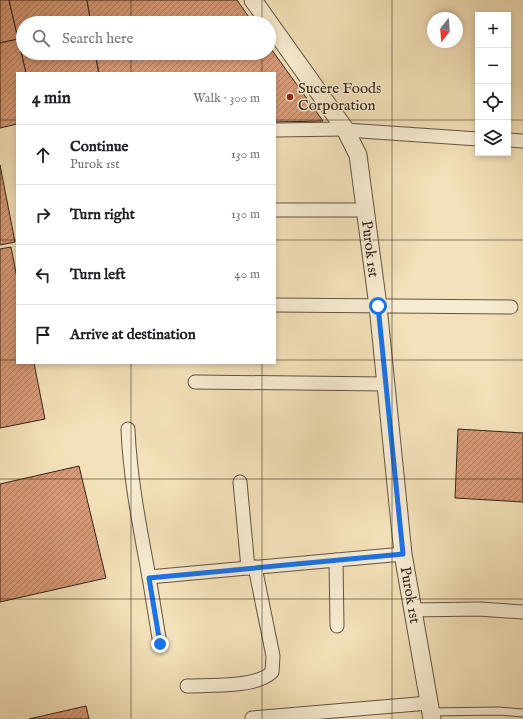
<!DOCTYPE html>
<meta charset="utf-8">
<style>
body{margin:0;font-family:"IM FELL English",serif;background:#f2f2f2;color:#202124}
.controls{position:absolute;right:12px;top:12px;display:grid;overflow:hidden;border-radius:0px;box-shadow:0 2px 6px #0003}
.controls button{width:36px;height:36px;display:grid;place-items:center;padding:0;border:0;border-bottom:1px solid #e0e0e0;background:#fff;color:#202124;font:20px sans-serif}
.compass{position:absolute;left:427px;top:12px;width:36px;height:36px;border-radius:50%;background:#fff;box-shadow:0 2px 6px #0003;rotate:197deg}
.stop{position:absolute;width:12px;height:12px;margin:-9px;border:3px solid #1a73e8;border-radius:50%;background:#fff}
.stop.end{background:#1a73e8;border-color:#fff;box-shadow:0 1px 4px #0008}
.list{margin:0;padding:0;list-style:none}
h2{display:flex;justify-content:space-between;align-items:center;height:52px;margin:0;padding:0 16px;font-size:17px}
h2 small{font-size:13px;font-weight:400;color:#757577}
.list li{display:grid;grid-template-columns:26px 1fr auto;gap:12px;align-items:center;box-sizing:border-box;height:60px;padding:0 16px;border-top:1px solid #e0e0e0}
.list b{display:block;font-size:15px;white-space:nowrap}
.list p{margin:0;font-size:13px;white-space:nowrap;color:#757577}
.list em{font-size:13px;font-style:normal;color:#757577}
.icon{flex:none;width:22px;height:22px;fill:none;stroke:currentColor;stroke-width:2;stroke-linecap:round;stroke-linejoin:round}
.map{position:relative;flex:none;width:523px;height:719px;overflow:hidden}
.search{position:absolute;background:#fff;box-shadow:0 2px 6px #0003;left:16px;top:16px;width:260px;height:44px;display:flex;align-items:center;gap:10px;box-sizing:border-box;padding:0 14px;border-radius:22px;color:#757577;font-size:15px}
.panel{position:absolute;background:#fff;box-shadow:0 2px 6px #0003;left:16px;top:72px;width:260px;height:292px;border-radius:0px}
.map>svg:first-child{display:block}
.building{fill:url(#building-hatch);stroke:#33241c}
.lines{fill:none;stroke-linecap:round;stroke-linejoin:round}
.service-casing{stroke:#635343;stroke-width:9}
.minor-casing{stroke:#635343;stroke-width:15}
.tertiary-casing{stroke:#635343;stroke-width:19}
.service{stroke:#f7ecd2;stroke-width:7}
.minor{stroke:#f7ecd2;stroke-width:13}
.tertiary{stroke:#f7ecd2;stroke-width:17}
.route{stroke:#1a73e8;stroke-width:5}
.grid{fill:none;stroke:#33241c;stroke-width:1;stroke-opacity:0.55}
.poi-dot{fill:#8f2418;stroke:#f7ecd2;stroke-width:1.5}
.labels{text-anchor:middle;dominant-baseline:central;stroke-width:3;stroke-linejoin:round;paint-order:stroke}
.poi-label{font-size:15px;fill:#33241c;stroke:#f7ecd2;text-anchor:start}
.street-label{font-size:15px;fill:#33241c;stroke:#f7ecd2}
</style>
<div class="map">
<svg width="523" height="719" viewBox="0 0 523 719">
<defs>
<pattern id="building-hatch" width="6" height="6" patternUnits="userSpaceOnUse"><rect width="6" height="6" fill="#d79976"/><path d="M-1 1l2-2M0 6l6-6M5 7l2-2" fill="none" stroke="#af7d60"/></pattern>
</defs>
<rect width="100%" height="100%" fill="#f3e1b9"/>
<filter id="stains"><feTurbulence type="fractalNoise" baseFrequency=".005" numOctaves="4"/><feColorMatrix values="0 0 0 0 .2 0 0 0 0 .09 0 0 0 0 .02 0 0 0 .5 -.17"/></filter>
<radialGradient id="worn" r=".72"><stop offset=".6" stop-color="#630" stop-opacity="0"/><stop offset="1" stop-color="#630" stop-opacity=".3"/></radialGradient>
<!-- building -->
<g class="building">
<polygon points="0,0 9,0 18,39 0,43"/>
<polygon points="9,0 87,0 91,23 23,23 23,53 95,53 99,73 26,73"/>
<polygon points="87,0 237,0 253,23 91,23"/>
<polygon points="18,39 26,73 17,73 17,124 0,128 0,43"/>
<polygon points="269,46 323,121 275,122 275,73 99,73 95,53 269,53"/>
<polygon points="0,165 15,242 0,245"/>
<polygon points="11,247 17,278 17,363 34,363 45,419 0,428 0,249"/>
<polygon points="458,429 523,433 523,502 455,498"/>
<polygon points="79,466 106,578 0,602 0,484"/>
<polygon points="86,706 89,719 29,719"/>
</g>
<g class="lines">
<!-- service casing -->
<g class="service-casing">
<polyline id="service" points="431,712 499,711 523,713"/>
</g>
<!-- minor casing -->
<g class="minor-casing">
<g id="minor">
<polyline points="275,130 345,129"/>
<polyline points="346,130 478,139"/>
<polyline points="508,140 523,141"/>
<polyline points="275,210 365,210"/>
<polyline points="275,305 511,307"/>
<polyline points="195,382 385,384"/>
<path d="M128,429C130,479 140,528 149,577L403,554"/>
<polyline points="240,482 248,568"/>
<polyline points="336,560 337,626"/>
<polyline points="149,577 160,644"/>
<polyline points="412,610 479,609 523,612"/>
<path d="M187,686C208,685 256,688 272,672L273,656L255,567"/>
<polyline points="252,718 429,703"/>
</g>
</g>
<!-- tertiary casing -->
<g class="tertiary-casing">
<polyline id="tertiary" points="253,0 345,129 358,155 378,306 403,554 432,719"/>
</g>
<!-- service -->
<use href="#service" class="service"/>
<!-- minor -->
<use href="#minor" class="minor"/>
<!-- tertiary -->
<use href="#tertiary" class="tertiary"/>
</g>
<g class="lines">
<!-- route -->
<polyline class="route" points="160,644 149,578 403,554 378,306"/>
</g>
<!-- grid -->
<path class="grid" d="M131,0V23M262,0V23M392,0V719M131,53V73M262,53V73M0,120H17M275,120H478M508,120H523M0,240H17M275,240H523M0,360H17M275,360H523M131,363V719M262,363V719M0,479H523M0,599H523"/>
<!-- markers -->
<circle class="poi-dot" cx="290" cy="97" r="4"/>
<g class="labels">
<!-- poi labels -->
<g class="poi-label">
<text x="298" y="88">Sucere Foods<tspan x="298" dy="17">Corporation</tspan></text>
</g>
<!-- street labels -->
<g class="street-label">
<text transform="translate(370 249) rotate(83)">Purok 1st</text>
<text transform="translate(410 595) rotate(80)">Purok 1st</text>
</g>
</g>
<rect width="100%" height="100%" filter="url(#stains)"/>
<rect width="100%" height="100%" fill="url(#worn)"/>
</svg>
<div class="controls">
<button>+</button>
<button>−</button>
<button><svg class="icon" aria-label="locate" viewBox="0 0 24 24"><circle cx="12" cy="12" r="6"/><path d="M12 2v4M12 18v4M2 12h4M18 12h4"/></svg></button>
<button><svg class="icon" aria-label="layers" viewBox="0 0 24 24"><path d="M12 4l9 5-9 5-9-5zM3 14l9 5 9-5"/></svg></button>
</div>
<svg class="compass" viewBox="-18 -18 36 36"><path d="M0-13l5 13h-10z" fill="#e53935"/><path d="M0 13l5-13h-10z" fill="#757577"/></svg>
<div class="stop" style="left:378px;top:306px"></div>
<div class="stop end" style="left:160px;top:644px"></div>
<div class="search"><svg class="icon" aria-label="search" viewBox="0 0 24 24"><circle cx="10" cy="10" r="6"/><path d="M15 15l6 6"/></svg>Search here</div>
<section class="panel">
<h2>4 min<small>Walk · 300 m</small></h2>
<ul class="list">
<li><svg class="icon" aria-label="ahead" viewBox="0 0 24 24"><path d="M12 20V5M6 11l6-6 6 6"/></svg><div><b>Continue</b><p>Purok 1st</p></div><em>130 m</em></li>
<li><svg class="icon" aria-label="right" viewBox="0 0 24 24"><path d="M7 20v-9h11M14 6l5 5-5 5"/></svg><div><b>Turn right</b></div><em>130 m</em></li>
<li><svg class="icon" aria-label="left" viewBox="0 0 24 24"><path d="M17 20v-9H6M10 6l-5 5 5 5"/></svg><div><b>Turn left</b></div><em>40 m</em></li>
<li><svg class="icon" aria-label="arrive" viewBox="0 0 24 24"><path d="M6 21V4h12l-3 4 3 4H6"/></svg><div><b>Arrive at destination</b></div></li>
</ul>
</section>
</div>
